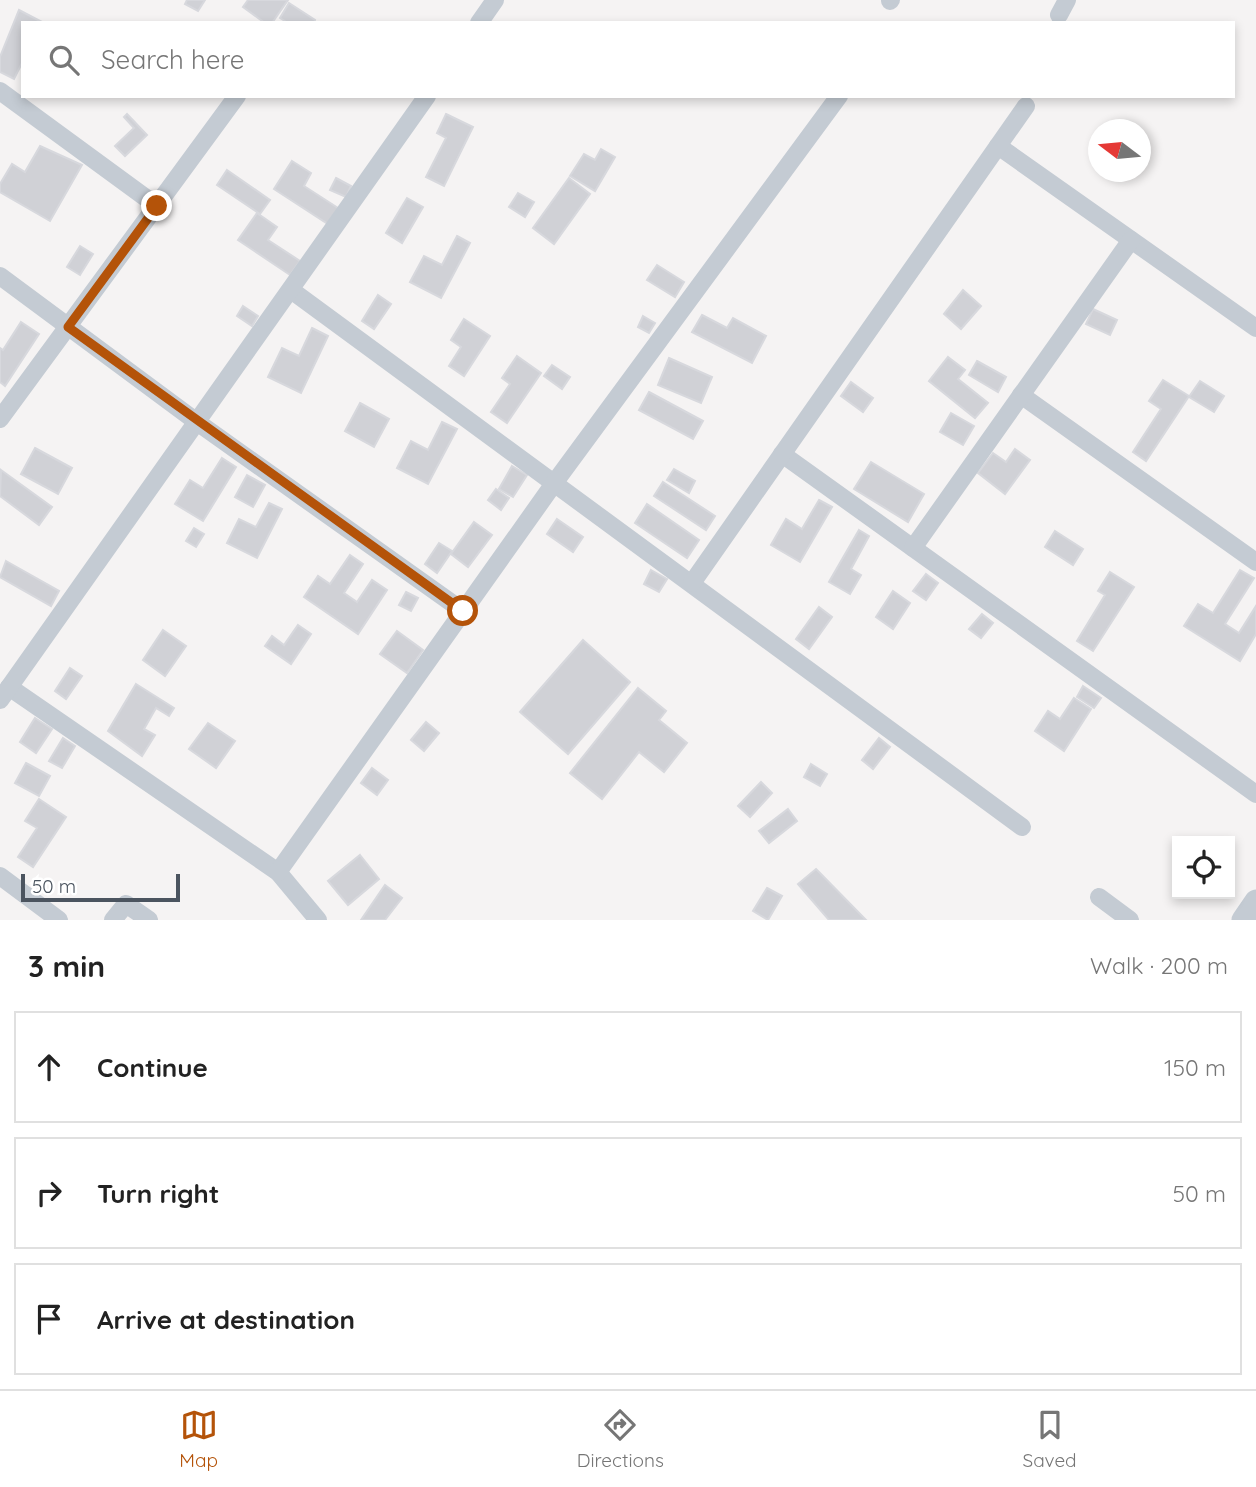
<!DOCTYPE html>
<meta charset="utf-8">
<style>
body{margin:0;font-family:Quicksand,sans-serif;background:#f6f6f6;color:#222}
.controls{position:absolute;right:21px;bottom:21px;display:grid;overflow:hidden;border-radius:0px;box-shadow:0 4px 10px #0003}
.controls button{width:63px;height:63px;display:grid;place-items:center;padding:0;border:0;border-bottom:2px solid #e0e0e0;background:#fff;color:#222;font:35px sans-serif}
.compass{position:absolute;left:1088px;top:119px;width:63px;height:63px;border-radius:50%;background:#fff;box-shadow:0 4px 10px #0003;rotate:286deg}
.scale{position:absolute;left:21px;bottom:18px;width:159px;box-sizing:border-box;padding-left:7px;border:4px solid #4b545f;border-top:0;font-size:19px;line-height:24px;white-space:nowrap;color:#4b545f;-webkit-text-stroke:5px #fff;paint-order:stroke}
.stop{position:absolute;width:21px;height:21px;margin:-16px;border:5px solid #b45309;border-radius:50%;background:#fff}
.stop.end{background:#b45309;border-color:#fff;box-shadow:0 2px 7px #0008}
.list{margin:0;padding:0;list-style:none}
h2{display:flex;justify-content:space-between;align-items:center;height:91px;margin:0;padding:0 28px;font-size:30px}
h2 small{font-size:23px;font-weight:400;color:#767676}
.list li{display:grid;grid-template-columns:46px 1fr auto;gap:21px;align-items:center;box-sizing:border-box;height:112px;margin:0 14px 14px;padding:0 14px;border:2px solid #e0e0e0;border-radius:0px}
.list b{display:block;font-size:26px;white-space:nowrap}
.list em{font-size:23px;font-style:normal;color:#767676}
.icon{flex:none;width:38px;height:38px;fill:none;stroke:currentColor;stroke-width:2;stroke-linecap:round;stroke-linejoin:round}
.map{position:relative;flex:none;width:1256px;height:920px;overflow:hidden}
.search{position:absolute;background:#fff;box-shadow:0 4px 10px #0003;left:21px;right:21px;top:21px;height:77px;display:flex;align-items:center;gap:18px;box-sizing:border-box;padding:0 24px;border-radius:0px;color:#767676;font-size:26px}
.sheet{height:469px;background:#fff}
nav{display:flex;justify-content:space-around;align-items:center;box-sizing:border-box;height:98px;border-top:2px solid #e0e0e0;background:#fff;font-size:19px;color:#767676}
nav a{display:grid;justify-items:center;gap:4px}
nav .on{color:#b45309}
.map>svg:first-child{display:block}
.building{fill:#d0d1d6;stroke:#d7d8dd;stroke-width:2}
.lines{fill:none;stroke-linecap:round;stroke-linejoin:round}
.minor{stroke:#c4cbd3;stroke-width:18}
.tertiary{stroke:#c4cbd3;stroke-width:23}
.route{stroke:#b45309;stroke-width:9}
</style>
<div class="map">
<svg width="1256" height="920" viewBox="0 0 1256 920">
<rect width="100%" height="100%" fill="#f5f3f3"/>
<!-- building -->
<g class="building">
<polygon points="187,0 205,0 198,11 185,4"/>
<polygon points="248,0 288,0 272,23 265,23 243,7"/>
<polygon points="289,3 315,20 314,23 288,23 280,18"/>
<polygon points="19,10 42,22 23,23 23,61 14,79 0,72 0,57"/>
<polygon points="127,114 147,135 125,156 115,146 134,128 124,117"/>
<polygon points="446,114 473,127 444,186 426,177 446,138 437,133"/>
<polygon points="40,146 82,165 50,221 0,192 0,184 12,164 25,172"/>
<polygon points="601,149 615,157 595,191 570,176 584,154 595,160"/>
<polygon points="292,161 311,173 304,186 338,208 328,224 274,189"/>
<polygon points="227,170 270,200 260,214 217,185"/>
<polygon points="336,178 351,186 346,197 330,190"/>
<polygon points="569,178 590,194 554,244 533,228"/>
<polygon points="518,193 534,202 525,217 509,207"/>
<polygon points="407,198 423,207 402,243 386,233"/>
<polygon points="257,213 277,227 268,240 300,261 290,275 238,240"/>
<polygon points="457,236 470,243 441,298 410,282 424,256 442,265"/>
<polygon points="80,246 93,254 80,275 67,267"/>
<polygon points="657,265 684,282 675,297 647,280"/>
<polygon points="963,290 981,306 961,329 944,314"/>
<polygon points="378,295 391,304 374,329 362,321"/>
<polygon points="243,306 258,316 252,326 237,316"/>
<polygon points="1093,309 1117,320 1110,335 1086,324"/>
<polygon points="702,315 727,328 733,318 766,336 752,363 692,332"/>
<polygon points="643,316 655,323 649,333 638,327"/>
<polygon points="464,319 490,336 464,376 449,366 461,347 451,340"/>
<polygon points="21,322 39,334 5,386 0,382 0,348 3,350"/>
<polygon points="312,328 328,336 301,393 268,377 282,348 299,356"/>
<polygon points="517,356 541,373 507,423 491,412 510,384 502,378"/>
<polygon points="948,357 965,370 958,379 988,403 975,418 929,381"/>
<polygon points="669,358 712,377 701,403 658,385"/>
<polygon points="977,361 1006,377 998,392 969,375"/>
<polygon points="552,365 570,377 562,389 544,376"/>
<polygon points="1163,380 1189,396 1146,461 1133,452 1161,409 1149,401"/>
<polygon points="1200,381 1224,396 1214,412 1189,397"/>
<polygon points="851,382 873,398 863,412 841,396"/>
<polygon points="649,392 703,421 693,439 639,410"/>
<polygon points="360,403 389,419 374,447 345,431"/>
<polygon points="951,413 974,426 963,445 940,432"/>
<polygon points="442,422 457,429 428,484 397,468 411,441 428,450"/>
<polygon points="35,448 72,468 58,494 21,474"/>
<polygon points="1015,449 1030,460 1005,494 978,473 993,453 1006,462"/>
<polygon points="222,458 236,467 203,521 175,504 190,480 203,488"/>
<polygon points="871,462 924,494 908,522 854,489"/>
<polygon points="512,466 527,475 513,497 499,489"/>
<polygon points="674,469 695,481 689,493 667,480"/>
<polygon points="1,470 52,507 39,525 0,496"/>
<polygon points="247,475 265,485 253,507 235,497"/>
<polygon points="663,482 715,516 706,530 654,496"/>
<polygon points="496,489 509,498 501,510 488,500"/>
<polygon points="819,500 832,507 800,562 771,545 786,519 802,529"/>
<polygon points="269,503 282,509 257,558 227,543 239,519 256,527"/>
<polygon points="647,504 699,540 687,558 635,523"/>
<polygon points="557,519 583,537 573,552 547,534"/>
<polygon points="474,522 492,535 468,567 451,554"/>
<polygon points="194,528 204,534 196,547 186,541"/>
<polygon points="859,530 869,536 851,569 861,575 850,594 829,582"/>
<polygon points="1055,531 1083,549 1073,565 1045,547"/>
<polygon points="439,543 452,551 437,573 425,564"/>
<polygon points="350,555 363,564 344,593 357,602 372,580 387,590 358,634 304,597 318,576 330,584"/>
<polygon points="6,561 59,591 51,606 0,577"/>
<polygon points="651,570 667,579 659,592 644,584"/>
<polygon points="1240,570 1254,578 1225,624 1239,633 1256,606 1256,634 1240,661 1184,626 1198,604 1213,613"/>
<polygon points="1110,572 1134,587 1093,651 1077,641 1105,595 1098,591"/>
<polygon points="926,574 938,583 926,600 913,591"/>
<polygon points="893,591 910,603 893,629 876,617"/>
<polygon points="406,592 418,598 411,611 399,605"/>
<polygon points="819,607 832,617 809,649 796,639"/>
<polygon points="982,614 993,623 981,638 969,629"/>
<polygon points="298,625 311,634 291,664 265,646 272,636 284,645"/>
<polygon points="163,630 186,646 165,676 143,660"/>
<polygon points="397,631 423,650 407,673 380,654"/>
<polygon points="583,640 630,682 568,754 520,712"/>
<polygon points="70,668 82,676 66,699 55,691"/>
<polygon points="136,684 174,708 169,716 156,708 144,729 155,735 142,756 108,731"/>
<polygon points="1083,686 1101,698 1094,708 1077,697"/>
<polygon points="638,688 666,711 659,720 687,743 664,772 639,752 602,799 570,773"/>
<polygon points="1074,698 1091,709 1064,751 1035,731 1048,711 1060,719"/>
<polygon points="35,718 52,729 36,753 20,742"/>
<polygon points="426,722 439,733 424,751 411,740"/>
<polygon points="208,723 235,741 216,768 189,749"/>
<polygon points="63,738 75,746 62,768 49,761"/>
<polygon points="879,738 890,747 873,769 862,760"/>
<polygon points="26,763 50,776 39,796 15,783"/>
<polygon points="811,764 827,774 820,786 804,777"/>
<polygon points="372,768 388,780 377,795 361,783"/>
<polygon points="761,782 772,793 750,817 738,806"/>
<polygon points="39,799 66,817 33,867 18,857 37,828 25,821"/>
<polygon points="788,809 797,821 769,843 759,831"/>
<polygon points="360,855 379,879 348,905 328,881"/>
<polygon points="816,869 866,920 829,920 798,884"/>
<polygon points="385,885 402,898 385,920 361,920"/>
<polygon points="767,888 782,896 768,920 753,911"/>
</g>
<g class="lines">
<!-- minor -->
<g class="minor">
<polyline points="890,1 891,0"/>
<polyline points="1059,15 1067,0"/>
<polyline points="479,23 495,0"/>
<polyline points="0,91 157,206"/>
<polyline points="998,146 1256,328"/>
<polyline points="0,276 197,422 463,611"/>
<polyline points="291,290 1022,827"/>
<polyline points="1021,395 1256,562"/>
<polyline points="0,419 237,96"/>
<polyline points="782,454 1256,794"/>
<polyline points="913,548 1131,240"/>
<polyline points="692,583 1026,106"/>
<polyline points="9,687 278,872 318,920"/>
<polyline points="0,700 427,96"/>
<polyline points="278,872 555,482 839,96"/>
<polyline points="0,876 59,920"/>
<polyline points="1099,897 1130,920"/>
<polyline points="113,920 126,904 149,920"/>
</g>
<!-- tertiary -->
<polyline class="tertiary" points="1243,920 1256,901"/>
</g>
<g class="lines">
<!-- route -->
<polyline class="route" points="157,206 68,327 463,611"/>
</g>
</svg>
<div class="controls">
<button><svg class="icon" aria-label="locate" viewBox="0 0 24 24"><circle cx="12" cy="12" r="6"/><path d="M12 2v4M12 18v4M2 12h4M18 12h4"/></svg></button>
</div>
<svg class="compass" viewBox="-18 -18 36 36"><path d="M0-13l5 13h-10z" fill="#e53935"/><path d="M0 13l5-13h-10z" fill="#767676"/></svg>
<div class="scale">50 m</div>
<div class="stop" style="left:463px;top:611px"></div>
<div class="stop end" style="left:157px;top:206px"></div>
<div class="search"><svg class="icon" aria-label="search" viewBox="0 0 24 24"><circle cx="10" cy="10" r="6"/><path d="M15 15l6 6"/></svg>Search here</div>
</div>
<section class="sheet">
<h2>3 min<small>Walk · 200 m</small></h2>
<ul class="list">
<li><svg class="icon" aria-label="ahead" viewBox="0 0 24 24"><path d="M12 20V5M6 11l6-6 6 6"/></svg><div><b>Continue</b></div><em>150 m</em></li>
<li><svg class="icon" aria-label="right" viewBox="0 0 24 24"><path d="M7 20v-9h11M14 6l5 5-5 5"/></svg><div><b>Turn right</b></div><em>50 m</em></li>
<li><svg class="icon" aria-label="arrive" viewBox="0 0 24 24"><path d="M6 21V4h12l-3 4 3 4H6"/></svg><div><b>Arrive at destination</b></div></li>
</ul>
</section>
<nav>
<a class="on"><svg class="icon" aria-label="map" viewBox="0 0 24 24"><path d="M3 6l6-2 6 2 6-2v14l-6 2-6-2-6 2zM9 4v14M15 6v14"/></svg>Map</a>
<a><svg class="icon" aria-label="directions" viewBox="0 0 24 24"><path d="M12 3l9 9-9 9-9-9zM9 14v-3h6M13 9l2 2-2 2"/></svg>Directions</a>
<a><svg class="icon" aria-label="saved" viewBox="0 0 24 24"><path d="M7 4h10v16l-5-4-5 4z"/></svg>Saved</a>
</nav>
